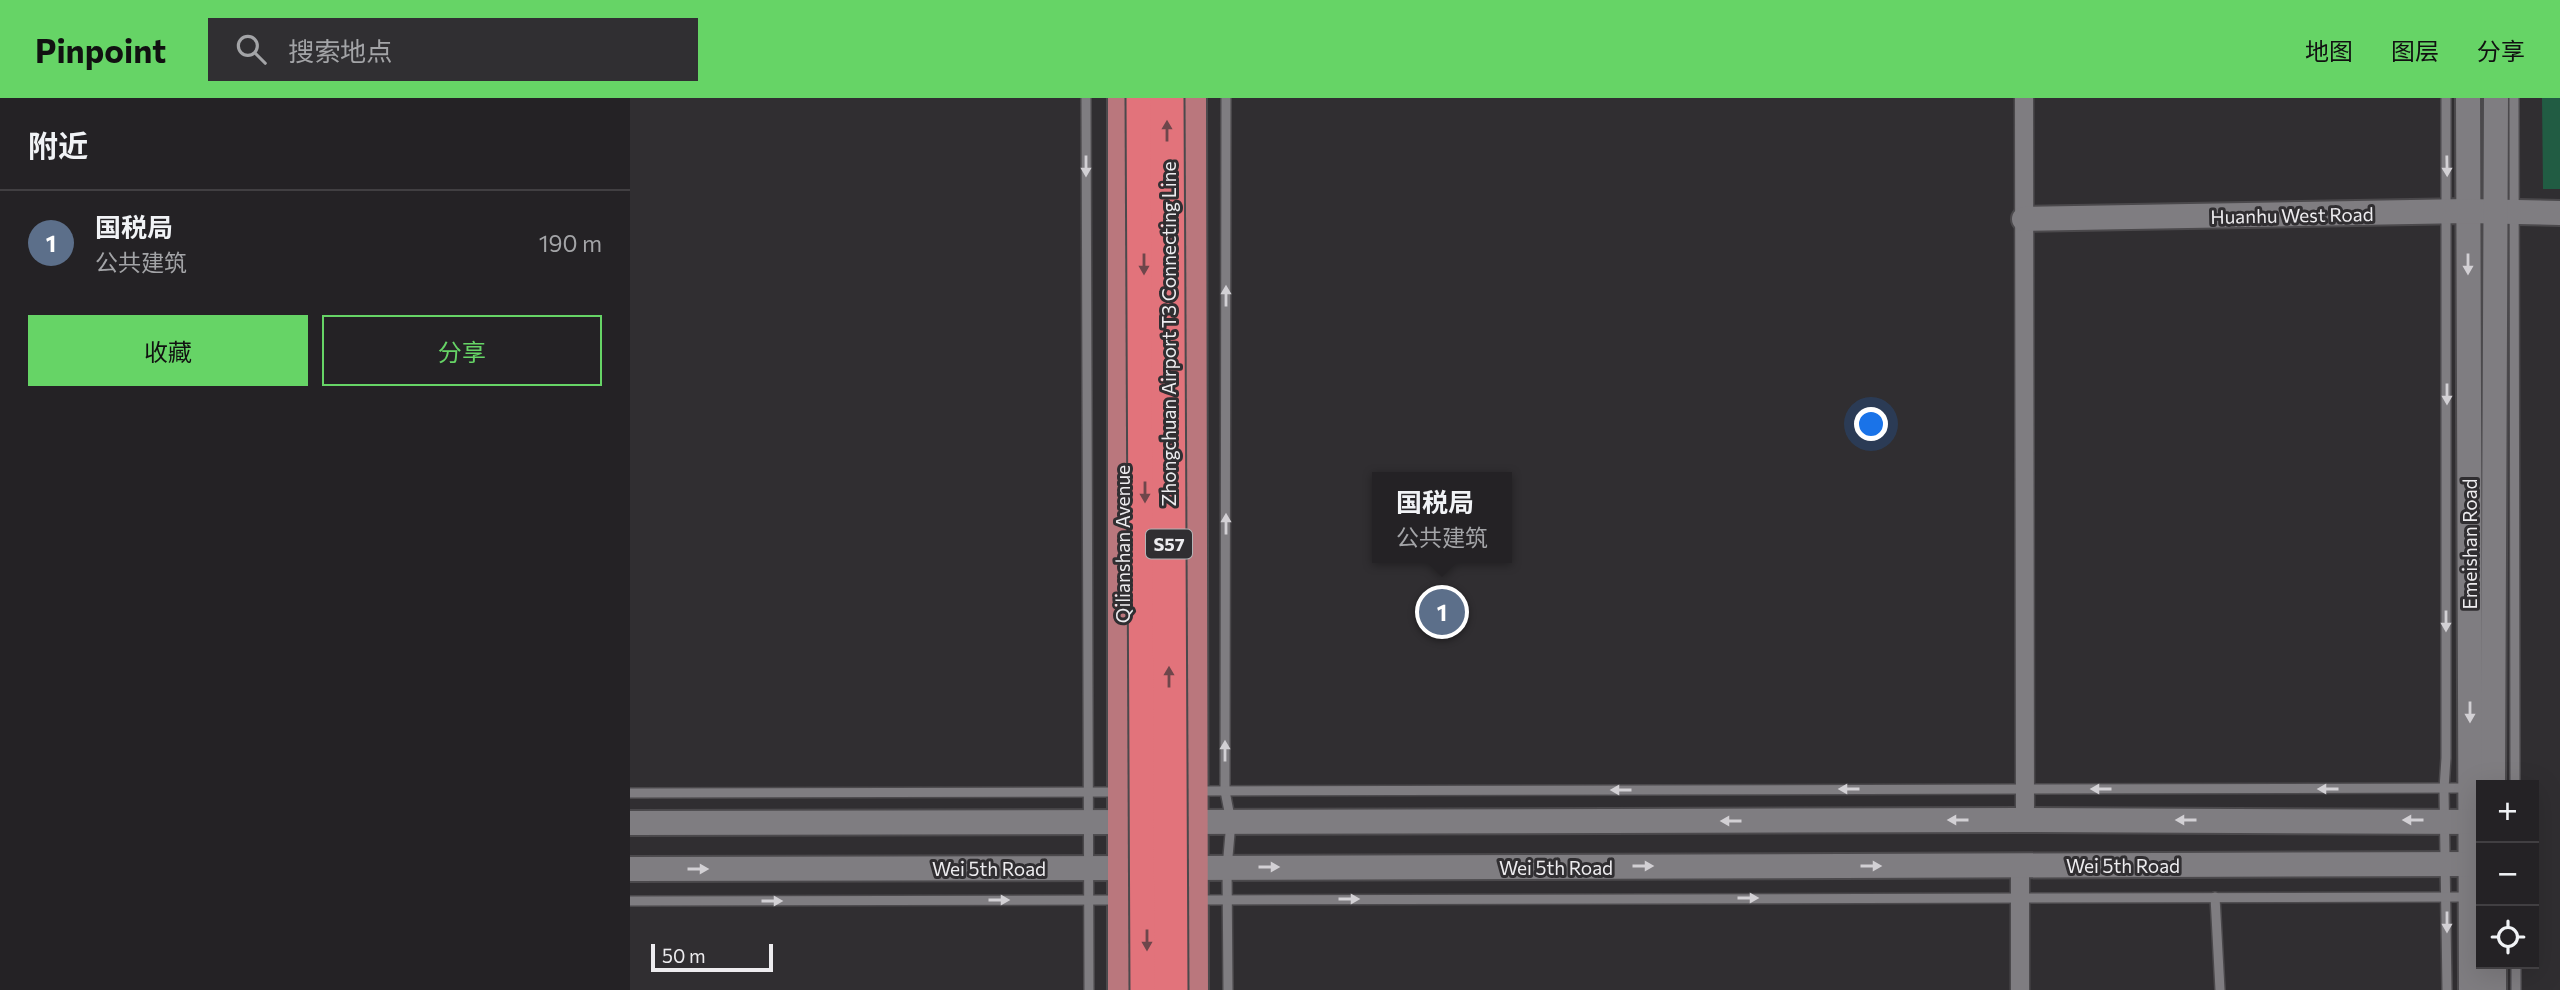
<!DOCTYPE html>
<html lang="zh">
<meta charset="utf-8">
<style>
body{margin:0;font-family:Commissioner,"Noto Sans SC",sans-serif;background:#302f32;color:#f1f3f6}
.controls{position:absolute;right:21px;bottom:21px;display:grid;overflow:hidden;border-radius:0px;box-shadow:0 7px 28px #0002}
.controls button{width:63px;height:63px;display:grid;place-items:center;padding:0;border:0;border-bottom:2px solid #413f42;background:#242225;color:#f1f3f6;font:35px sans-serif}
.scale{position:absolute;left:21px;bottom:18px;width:122px;box-sizing:border-box;padding-left:7px;border:4px solid #edecef;border-top:0;font-size:19px;line-height:24px;white-space:nowrap;color:#edecef;-webkit-text-stroke:5px #302e31;paint-order:stroke}
.you{position:absolute;left:1242px;top:327px;width:24px;height:24px;margin:-18px;border:5px solid #fff;border-radius:50%;background:#1a73e8;box-shadow:0 0 0 10px #1a73e833}
.badge{display:grid;place-items:center;width:46px;height:46px;border-radius:50%;background:#66d466;color:#fff;font-size:23px;font-weight:700}
.pin{position:absolute;translate:-50% -50%;border:4px solid #fff;box-shadow:0 2px 7px #0006}
.popup{position:absolute;left:742px;top:374px;width:140px;height:91px;box-sizing:border-box;display:grid;place-content:center;border-radius:0px;background:#242225;filter:drop-shadow(0 2px 5px #0005);font-size:23px;white-space:nowrap;color:#a3a4a7}
.popup b{font-size:26px;color:#f1f3f6}
.popup::after{content:'';position:absolute;left:50%;top:100%;margin-left:-14px;border:14px solid transparent;border-top-color:#242225}
.list{margin:0;padding:0;list-style:none}
h2{display:flex;justify-content:space-between;align-items:center;height:91px;margin:0;padding:0 28px;font-size:30px}
h2 small{font-size:23px;font-weight:400;color:#a3a4a7}
.list li{display:grid;grid-template-columns:46px 1fr auto;gap:21px;align-items:center;box-sizing:border-box;height:105px;padding:0 28px;border-top:2px solid #413f42}
.list b{display:block;font-size:26px;white-space:nowrap}
.list p{margin:0;font-size:23px;white-space:nowrap;color:#a3a4a7}
.list em{font-size:23px;font-style:normal;color:#a3a4a7}
.actions{display:flex;gap:14px;padding:21px 28px}
.actions a{flex:1;padding:16px 0;border:2px solid #66d466;border-radius:0px;text-align:center;font-size:24px;color:#66d466}
.actions .main{background:#66d466;color:#111}
.icon{flex:none;width:38px;height:38px;fill:none;stroke:currentColor;stroke-width:2;stroke-linecap:round;stroke-linejoin:round}
.map{position:relative;flex:none;width:1930px;height:892px;overflow:hidden}
header{display:flex;align-items:center;gap:42px;box-sizing:border-box;height:98px;padding:0 35px;background:#66d466;color:#111}
header strong{font-size:33px}
nav{display:flex;gap:38px;margin-inline-start:auto;font-size:24px}
.search{width:490px;height:63px;background:#302f32;display:flex;align-items:center;gap:18px;box-sizing:border-box;padding:0 24px;border-radius:0px;color:#a3a4a7;font-size:26px}
main{display:flex}
aside{flex:1;background:#242225}
.map>svg:first-child{display:block}
.green{fill:#215c43}
.lines{fill:none;stroke-linecap:round;stroke-linejoin:round}
.lane-casing{stroke:#4b494c;stroke-width:12}
.street-casing{stroke:#4b494c;stroke-width:21}
.secondary-casing{stroke:#4b494c;stroke-width:28}
.primary-casing{stroke:#4b494c;stroke-width:32}
.lane{stroke:#7f7d81;stroke-width:9}
.street{stroke:#7f7d81;stroke-width:18}
.secondary{stroke:#7f7d81;stroke-width:24}
.primary{stroke:#ba777d;stroke-width:28}
.highway-bridge-casing{stroke:#4b494c;stroke-width:37;stroke-linecap:butt}
.highway-bridge{stroke:#e2737b;stroke-width:33}
.oneway{fill:#6e464b}
.oneway2{fill:#d2d0d4}
.labels{text-anchor:middle;dominant-baseline:central;stroke-width:6;stroke-linejoin:round;paint-order:stroke}
.shield{fill:#302e31;stroke:#b4b3b6;stroke-width:2}
.shield-label{font-size:18px;font-weight:bold;fill:#edecef}
.street-label{font-size:19px;fill:#edecef;stroke:#302e31}
</style>
<header>
<strong>Pinpoint</strong>
<div class="search"><svg class="icon" aria-label="search" viewBox="0 0 24 24"><circle cx="10" cy="10" r="6"/><path d="M15 15l6 6"/></svg>搜索地点</div>
<nav><a>地图</a><a>图层</a><a>分享</a></nav>
</header>
<main>
<aside>
<h2>附近<small></small></h2>
<ul class="list">
<li><span class="badge" style="background:#5c6f8a">1</span><div><b>国税局</b><p>公共建筑</p></div><em>190 m</em></li>
</ul>
<div class="actions"><a class="main">收藏</a><a>分享</a></div>
</aside>
<div class="map">
<svg width="1930" height="892" viewBox="0 0 1930 892">
<rect width="100%" height="100%" fill="#302e31"/>
<!-- green -->
<polygon class="green" points="1912,0 1930,0 1930,91 1913,91"/>
<g class="lines">
<!-- lane casing -->
<g class="lane-casing">
<g id="lane">
<polyline points="456,0 459,892"/>
<polyline points="596,0 595,693 601,724 597,770 598,892"/>
<polyline points="1816,0 1816,660 1814,691 1817,892"/>
<polyline points="1884,0 1885,687"/>
<polyline points="568,693 1838,690"/>
<polyline points="0,695 487,694"/>
<polyline points="1585,799 1590,892"/>
<polyline points="569,802 1839,799"/>
<polyline points="0,803 488,802"/>
<polyline points="1886,866 1886,892"/>
</g>
</g>
<!-- street casing -->
<g class="street-casing">
<g id="street">
<polyline points="1394,0 1395,722"/>
<polyline points="1390,767 1390,892"/>
</g>
</g>
<!-- secondary casing -->
<g class="secondary-casing">
<g id="secondary">
<polyline points="1838,0 1841,892"/>
<polyline points="1394,121 1837,113 1930,115"/>
<polyline points="1863,687 1866,0"/>
<polyline points="546,724 1395,722 1851,724"/>
<polyline points="0,725 510,724"/>
<polyline points="547,770 1851,766"/>
<polyline points="0,771 510,770"/>
<polyline points="1864,892 1864,866"/>
</g>
</g>
<!-- primary casing -->
<g class="primary-casing">
<g id="primary">
<polyline points="562,0 564,892"/>
<polyline points="492,892 492,0"/>
</g>
</g>
<!-- lane -->
<use href="#lane" class="lane"/>
<!-- street -->
<use href="#street" class="street"/>
<!-- secondary -->
<use href="#secondary" class="secondary"/>
<!-- primary -->
<use href="#primary" class="primary"/>
<!-- highway-bridge casing -->
<g class="highway-bridge-casing">
<g id="highway-bridge">
<polyline points="513,0 517,892"/>
<polyline points="537,0 541,892"/>
</g>
</g>
<!-- highway-bridge -->
<use href="#highway-bridge" class="highway-bridge"/>
</g>
<!-- one-way arrows -->
<defs><path id="oneway-solid" d="M-6-.8H1V-3.2L6.5 0L1 3.2V.8H-6Z" transform="scale(1.75)"/></defs>
<g class="oneway">
<use href="#oneway-solid" transform="translate(537 33) rotate(-90)"/>
<use href="#oneway-solid" transform="translate(514 166) rotate(90)"/>
<use href="#oneway-solid" transform="translate(515 394) rotate(90)"/>
<use href="#oneway-solid" transform="translate(539 579) rotate(-90)"/>
<use href="#oneway-solid" transform="translate(517 842) rotate(90)"/>
</g>
<g class="oneway2">
<use href="#oneway-solid" transform="translate(456 68) rotate(90)"/>
<use href="#oneway-solid" transform="translate(1817 68) rotate(89)"/>
<use href="#oneway-solid" transform="translate(1838 166) rotate(90)"/>
<use href="#oneway-solid" transform="translate(596 198) rotate(-90)"/>
<use href="#oneway-solid" transform="translate(1817 296) rotate(90)"/>
<use href="#oneway-solid" transform="translate(596 426) rotate(-90)"/>
<use href="#oneway-solid" transform="translate(1816 523) rotate(90)"/>
<use href="#oneway-solid" transform="translate(1840 614) rotate(90)"/>
<use href="#oneway-solid" transform="translate(595 653) rotate(-90)"/>
<use href="#oneway-solid" transform="translate(1219 691) rotate(180)"/>
<use href="#oneway-solid" transform="translate(1471 691) rotate(-180)"/>
<use href="#oneway-solid" transform="translate(1698 691) rotate(-180)"/>
<use href="#oneway-solid" transform="translate(991 692) rotate(180)"/>
<use href="#oneway-solid" transform="translate(1328 722) rotate(180)"/>
<use href="#oneway-solid" transform="translate(1556 722) rotate(-180)"/>
<use href="#oneway-solid" transform="translate(1783 722) rotate(-180)"/>
<use href="#oneway-solid" transform="translate(1101 723) rotate(180)"/>
<use href="#oneway-solid" transform="translate(1013 768)"/>
<use href="#oneway-solid" transform="translate(1241 768)"/>
<use href="#oneway-solid" transform="translate(639 769)"/>
<use href="#oneway-solid" transform="translate(68 771)"/>
<use href="#oneway-solid" transform="translate(1118 800)"/>
<use href="#oneway-solid" transform="translate(719 801)"/>
<use href="#oneway-solid" transform="translate(369 802)"/>
<use href="#oneway-solid" transform="translate(142 803)"/>
<use href="#oneway-solid" transform="translate(1817 824) rotate(90)"/>
</g>
<g class="labels">
<!-- shield labels -->
<rect class="shield" x="516" y="431.5" width="46" height="29" rx="5"/>
<g class="shield-label">
<text x="539" y="446">S57</text>
</g>
<!-- street labels -->
<g class="street-label">
<text transform="translate(1662 117) rotate(-1)">Huanhu West Road</text>
<text transform="translate(538 236) rotate(-90)">Zhongchuan Airport T3 Connecting Line</text>
<text transform="translate(492 446) rotate(-90)">Qilianshan Avenue</text>
<text transform="translate(1839 446) rotate(-90)">Emeishan Road</text>
<text x="1493" y="767">Wei 5th Road</text>
<text x="926" y="769">Wei 5th Road</text>
<text x="359" y="770">Wei 5th Road</text>
</g>
</g>
</svg>
<div class="controls">
<button>+</button>
<button>−</button>
<button><svg class="icon" aria-label="locate" viewBox="0 0 24 24"><circle cx="12" cy="12" r="6"/><path d="M12 2v4M12 18v4M2 12h4M18 12h4"/></svg></button>
</div>
<div class="scale">50 m</div>
<div class="you"></div>
<div class="pin badge" style="left:812px;top:514px;background:#5c6f8a">1</div>
<div class="popup"><b>国税局</b>公共建筑</div>
</div>
</main>
